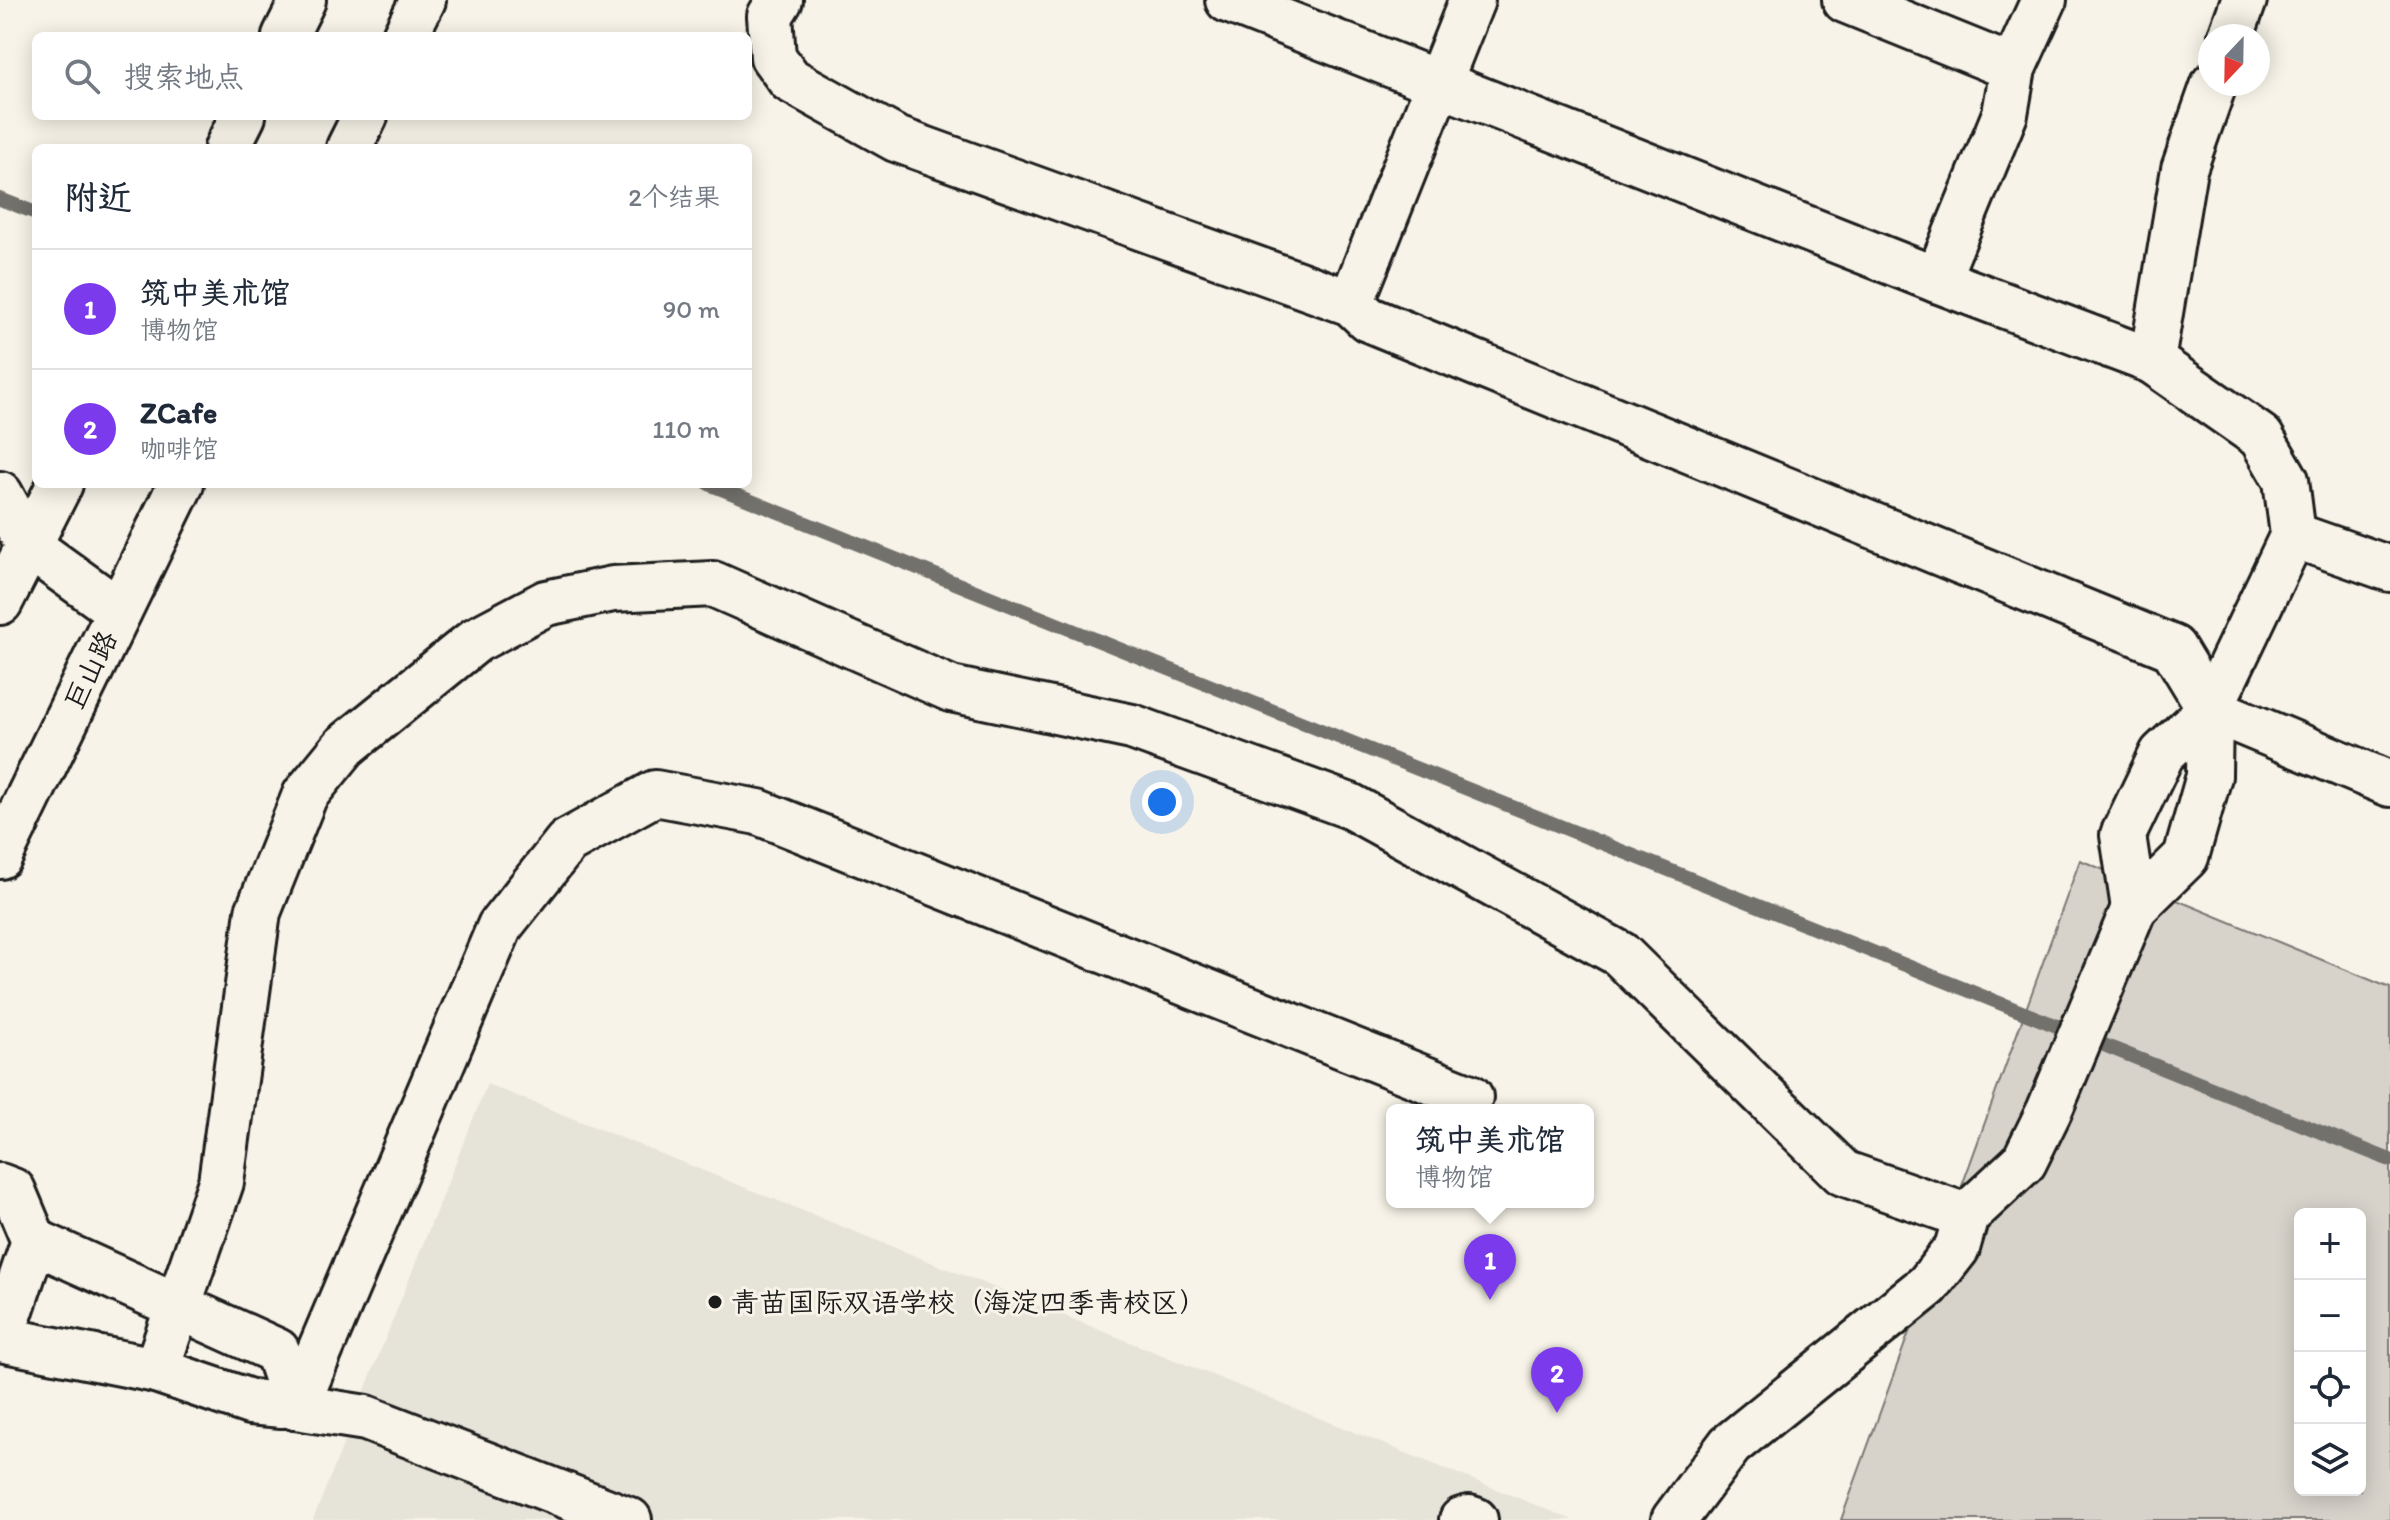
<!DOCTYPE html>
<html lang="zh">
<meta charset="utf-8">
<style>
body{margin:0;font-family:Itim,"LXGW WenKai TC",sans-serif;background:#f2f2f3;color:#1f2937}
.controls{position:absolute;right:24px;bottom:24px;display:grid;overflow:hidden;border-radius:12px;box-shadow:0 4px 20px #0003}
.controls button{width:72px;height:72px;display:grid;place-items:center;padding:0;border:0;border-bottom:2px solid #e0e1e3;background:#fff;color:#1f2937;font:40px sans-serif}
.compass{position:absolute;left:2198px;top:24px;width:72px;height:72px;border-radius:50%;background:#fff;box-shadow:0 4px 20px #0003;rotate:202deg}
.you{position:absolute;left:1162px;top:802px;width:28px;height:28px;margin:-20px;border:6px solid #fff;border-radius:50%;background:#1a73e8;box-shadow:0 0 0 12px #1a73e833}
.badge{display:grid;place-items:center;width:52px;height:52px;border-radius:50%;background:#7c3aed;color:#fff;font-size:26px;font-weight:700}
.pin{position:absolute;translate:-50% -66px;filter:drop-shadow(0 2px 4px #0008)}
.pin::after{content:'';position:absolute;top:42px;width:28px;height:24px;background:inherit;clip-path:polygon(0 0,100% 0,50% 100%)}
.popup{position:absolute;left:1386px;top:1104px;width:208px;height:104px;box-sizing:border-box;display:grid;place-content:center;border-radius:12px;background:#fff;filter:drop-shadow(0 2px 6px #0005);font-size:26px;white-space:nowrap;color:#747a83}
.popup b{font-size:30px;color:#1f2937}
.popup::after{content:'';position:absolute;left:50%;top:100%;margin-left:-16px;border:16px solid transparent;border-top-color:#fff}
.list{margin:0;padding:0;list-style:none}
h2{display:flex;justify-content:space-between;align-items:center;height:104px;margin:0;padding:0 32px;font-size:34px}
h2 small{font-size:26px;font-weight:400;color:#747a83}
.list li{display:grid;grid-template-columns:52px 1fr auto;gap:24px;align-items:center;box-sizing:border-box;height:120px;padding:0 32px;border-top:2px solid #e0e1e3}
.list b{display:block;font-size:30px;white-space:nowrap}
.list p{margin:0;font-size:26px;white-space:nowrap;color:#747a83}
.list em{font-size:26px;font-style:normal;color:#747a83}
.icon{flex:none;width:44px;height:44px;fill:none;stroke:currentColor;stroke-width:2;stroke-linecap:round;stroke-linejoin:round}
.map{position:relative;flex:none;width:2390px;height:1520px;overflow:hidden}
.search{position:absolute;background:#fff;box-shadow:0 4px 20px #0003;left:32px;top:32px;width:720px;height:88px;display:flex;align-items:center;gap:20px;box-sizing:border-box;padding:0 28px;border-radius:12px;color:#747a83;font-size:30px}
.panel{position:absolute;background:#fff;box-shadow:0 4px 20px #0003;left:32px;top:144px;width:720px;height:344px;border-radius:12px}
.map>svg:first-child{display:block}
.built{fill:#e6e3d9}
.green{fill:#d7d3cb;stroke:#7a7874;stroke-width:2;fill-rule:evenodd}
.lines{fill:none;stroke-linecap:round;stroke-linejoin:round}
.stream{stroke:#72716c;stroke-width:14}
.minor-casing{stroke:#1c1c1c;stroke-width:50}
.major-casing{stroke:#1c1c1c;stroke-width:50}
.minor{stroke:#f7f3e8;stroke-width:44}
.major{stroke:#f7f3e8;stroke-width:44}
.poi-dot{fill:#1c1c1c;stroke:#f7f3e8;stroke-width:3}
.labels{text-anchor:middle;dominant-baseline:central;stroke-width:6;stroke-linejoin:round;paint-order:stroke}
.street-label{font-size:28px;fill:#1c1c1c;stroke:#f7f3e8}
.poi-label{font-size:28px;fill:#1c1c1c;stroke:#f7f3e8;text-anchor:start}
</style>
<div class="map">
<svg width="2390" height="1520" viewBox="0 0 2390 1520">
<rect width="100%" height="100%" fill="#f7f3e8"/>
<filter id="ink" filterUnits="userSpaceOnUse"><feTurbulence type="fractalNoise" baseFrequency=".0125" numOctaves="2"/><feDisplacementMap in="SourceGraphic" scale="16" xChannelSelector="R" yChannelSelector="G"/><feConvolveMatrix kernelMatrix="1 2 1 2 8 2 1 2 1" color-interpolation-filters="sRGB"/></filter>
<g filter="url(#ink)">
<!-- built -->
<polygon class="built" points="487,1084 1573,1520 313,1520"/>
<!-- green -->
<path class="green" d="M2080,860L2390,988V1520H1841ZM2300,1214H2360V1490H2300Z"/>
<g class="lines">
<!-- stream -->
<g class="stream">
<polyline points="0,199 36,213"/>
<polyline points="709,484 2390,1160"/>
</g>
<!-- minor casing -->
<g class="minor-casing">
<g id="minor">
<polyline points="780,0 770,16 773,57 790,80 896,139 1351,303 1368,319 2173,648 2210,709 2209,776 2186,857 2134,908 2123,835 2162,754 2210,709 2293,535 2286,480 2261,437 2152,361 1937,280 1228,0"/>
<polyline points="1845,0 2013,68"/>
<polyline points="2231,36 2244,0"/>
<polyline points="1937,280 2005,114 2013,68 2044,0"/>
<polyline points="1351,303 1472,0"/>
<polyline points="2152,361 2184,169 2214,84"/>
<polyline points="0,494 29,546 119,611"/>
<polyline points="2293,535 2390,569"/>
<polyline points="2210,709 2390,784"/>
<polyline points="0,1186 13,1191 34,1241 1,1339"/>
<polyline points="34,1241 277,1351 296,1407"/>
<polyline points="0,1339 156,1370 250,1402 282,1405 296,1394 296,1407"/>
<polyline points="156,1370 221,1182 258,912 305,795 345,746 476,640 546,603 613,589 713,584 951,689 1132,727 1350,806 1620,954 1843,1173 1966,1216"/>
<polyline points="296,1407 500,926 567,842 655,793 758,812 1470,1097"/>
<polyline points="296,1407 366,1418 629,1520"/>
<polyline points="1462,1520 1469,1518 1475,1520"/>
<polyline points="1674,1520 1730,1445 1928,1285 1957,1248 1966,1216 2024,1162 2049,1111 2134,908"/>
</g>
</g>
<!-- major casing -->
<g class="major-casing">
<g id="major">
<polyline points="285,36 303,0"/>
<polyline points="405,36 423,0"/>
<polyline points="227,148 243,116"/>
<polyline points="349,148 365,116"/>
<polyline points="0,602 60,484"/>
<polyline points="0,856 181,484"/>
</g>
</g>
<!-- minor -->
<use href="#minor" class="minor"/>
<!-- major -->
<use href="#major" class="major"/>
</g>
</g>
<!-- markers -->
<circle class="poi-dot" cx="715" cy="1302" r="8"/>
<g class="labels">
<!-- street labels -->
<g class="street-label">
<text transform="translate(90 670) rotate(-64)">巨山路</text>
</g>
<!-- poi labels -->
<g class="poi-label">
<text x="731" y="1302">青苗国际双语学校（海淀四季青校区）</text>
</g>
</g>
</svg>
<div class="controls">
<button>+</button>
<button>−</button>
<button><svg class="icon" aria-label="locate" viewBox="0 0 24 24"><circle cx="12" cy="12" r="6"/><path d="M12 2v4M12 18v4M2 12h4M18 12h4"/></svg></button>
<button><svg class="icon" aria-label="layers" viewBox="0 0 24 24"><path d="M12 4l9 5-9 5-9-5zM3 14l9 5 9-5"/></svg></button>
</div>
<svg class="compass" viewBox="-18 -18 36 36"><path d="M0-13l5 13h-10z" fill="#e53935"/><path d="M0 13l5-13h-10z" fill="#747a83"/></svg>
<div class="you"></div>
<div class="pin badge" style="left:1490px;top:1300px">1</div>
<div class="popup"><b>筑中美术馆</b>博物馆</div>
<div class="pin badge" style="left:1557px;top:1413px">2</div>
<div class="search"><svg class="icon" aria-label="search" viewBox="0 0 24 24"><circle cx="10" cy="10" r="6"/><path d="M15 15l6 6"/></svg>搜索地点</div>
<section class="panel">
<h2>附近<small>2个结果</small></h2>
<ul class="list">
<li><span class="badge">1</span><div><b>筑中美术馆</b><p>博物馆</p></div><em>90 m</em></li>
<li><span class="badge">2</span><div><b>ZCafe</b><p>咖啡馆</p></div><em>110 m</em></li>
</ul>
</section>
</div>
